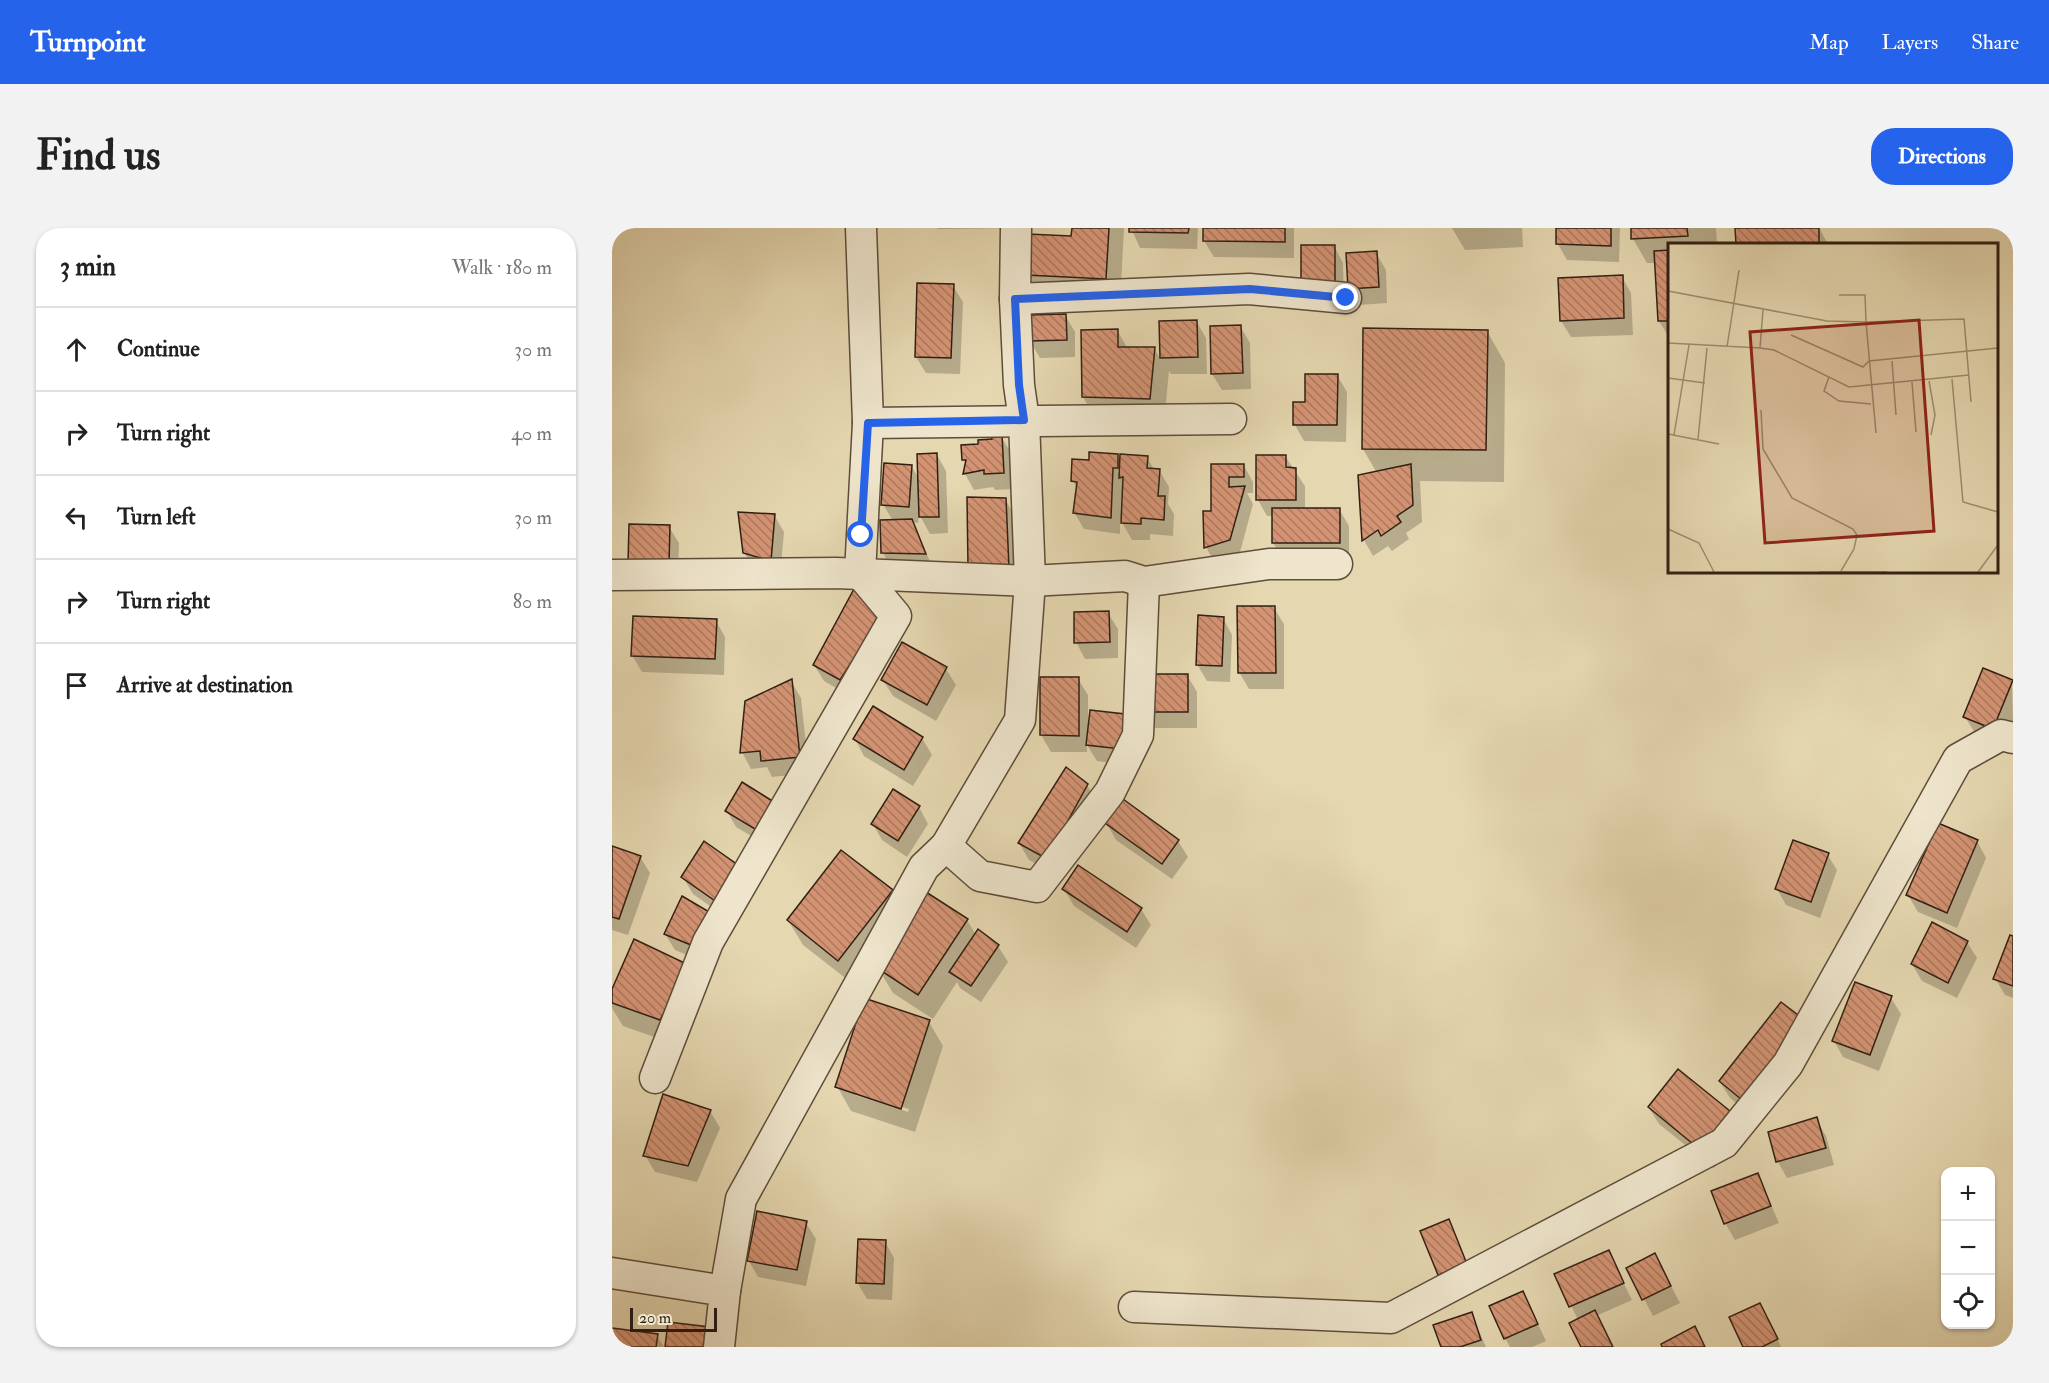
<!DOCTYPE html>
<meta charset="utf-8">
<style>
body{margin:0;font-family:"IM FELL Double Pica",serif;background:#f2f2f2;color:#222}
.controls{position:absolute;right:18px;bottom:18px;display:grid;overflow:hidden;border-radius:12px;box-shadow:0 2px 4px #0004}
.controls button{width:54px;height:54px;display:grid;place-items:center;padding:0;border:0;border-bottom:2px solid #e0e0e0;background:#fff;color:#222;font:30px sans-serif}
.scale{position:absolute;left:18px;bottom:15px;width:87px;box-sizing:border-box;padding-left:6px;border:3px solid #311f13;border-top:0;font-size:16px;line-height:21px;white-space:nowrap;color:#311f13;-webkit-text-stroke:4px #eee5cc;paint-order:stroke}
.stop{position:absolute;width:18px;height:18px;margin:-14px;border:4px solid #2563eb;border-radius:50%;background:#fff}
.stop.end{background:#2563eb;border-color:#fff;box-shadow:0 2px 6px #0008}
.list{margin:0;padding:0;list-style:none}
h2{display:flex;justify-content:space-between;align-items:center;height:78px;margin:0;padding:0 24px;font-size:26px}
h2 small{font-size:20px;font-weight:400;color:#767676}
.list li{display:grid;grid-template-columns:39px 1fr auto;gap:18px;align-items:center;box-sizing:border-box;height:84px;padding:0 24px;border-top:2px solid #e0e0e0}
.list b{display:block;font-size:22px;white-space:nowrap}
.list em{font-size:20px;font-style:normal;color:#767676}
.icon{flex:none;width:33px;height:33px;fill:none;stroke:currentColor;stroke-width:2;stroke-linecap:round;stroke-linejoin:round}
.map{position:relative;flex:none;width:1401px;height:1119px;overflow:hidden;border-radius:24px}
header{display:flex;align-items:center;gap:36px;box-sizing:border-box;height:84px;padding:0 30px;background:#2563eb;color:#fff}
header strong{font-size:28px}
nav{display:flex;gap:33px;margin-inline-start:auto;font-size:21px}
.intro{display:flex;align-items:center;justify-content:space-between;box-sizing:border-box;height:144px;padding:0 36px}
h1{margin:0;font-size:42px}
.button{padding:15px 27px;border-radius:24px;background:#2563eb;color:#fff;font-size:21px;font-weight:700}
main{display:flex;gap:36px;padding:0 36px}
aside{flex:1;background:#fff;border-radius:24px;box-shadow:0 2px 4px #0004}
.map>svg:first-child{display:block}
.shadow{fill:#0003;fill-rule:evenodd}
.building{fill:url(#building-back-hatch);stroke:#311f13;stroke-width:1.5}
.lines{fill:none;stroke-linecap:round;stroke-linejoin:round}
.minor-casing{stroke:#5e4d3a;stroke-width:33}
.minor{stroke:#eee5cc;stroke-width:30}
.route{stroke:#2563eb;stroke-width:8}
.inset-road{fill:none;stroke:#9d8d71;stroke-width:1.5}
.view{fill:#8f2418;fill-opacity:0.15;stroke:#8f2418;stroke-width:3}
.inset-edge{fill:none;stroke:#311f13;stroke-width:3}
</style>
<header>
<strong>Turnpoint</strong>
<nav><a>Map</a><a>Layers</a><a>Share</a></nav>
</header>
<div class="intro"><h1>Find us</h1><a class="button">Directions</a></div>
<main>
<aside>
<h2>3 min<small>Walk · 180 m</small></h2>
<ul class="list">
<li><svg class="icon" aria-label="ahead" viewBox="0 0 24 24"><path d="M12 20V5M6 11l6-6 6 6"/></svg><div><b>Continue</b></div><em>30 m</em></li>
<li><svg class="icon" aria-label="right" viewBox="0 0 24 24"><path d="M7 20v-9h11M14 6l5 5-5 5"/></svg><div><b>Turn right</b></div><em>40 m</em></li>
<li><svg class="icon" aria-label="left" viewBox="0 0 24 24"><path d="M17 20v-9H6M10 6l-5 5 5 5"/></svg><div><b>Turn left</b></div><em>30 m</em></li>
<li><svg class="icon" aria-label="right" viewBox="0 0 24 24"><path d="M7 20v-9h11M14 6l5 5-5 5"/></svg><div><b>Turn right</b></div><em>80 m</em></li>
<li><svg class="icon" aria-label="arrive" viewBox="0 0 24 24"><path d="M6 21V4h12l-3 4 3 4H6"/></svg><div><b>Arrive at destination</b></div></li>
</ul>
</aside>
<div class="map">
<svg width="1401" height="1119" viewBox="0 0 1401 1119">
<defs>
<pattern id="building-back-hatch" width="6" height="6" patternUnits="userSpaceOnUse" patternTransform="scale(1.5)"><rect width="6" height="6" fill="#d49474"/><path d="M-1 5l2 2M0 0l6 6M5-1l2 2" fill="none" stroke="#ad785e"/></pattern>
</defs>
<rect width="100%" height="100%" fill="#e5d7b0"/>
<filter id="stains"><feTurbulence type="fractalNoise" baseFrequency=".00333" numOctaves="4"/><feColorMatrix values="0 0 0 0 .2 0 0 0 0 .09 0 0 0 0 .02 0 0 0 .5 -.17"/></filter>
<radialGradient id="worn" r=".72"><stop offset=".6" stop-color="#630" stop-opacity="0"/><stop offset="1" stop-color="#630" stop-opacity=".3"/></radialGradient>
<!-- shadow -->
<g class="shadow">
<polygon points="325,0 401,0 326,1"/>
<polygon points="461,0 512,0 508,75 430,71 415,46 461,10"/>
<polygon points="519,0 586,0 585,21 528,20"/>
<polygon points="593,0 682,0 682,30 602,29 592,13"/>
<polygon points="840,0 910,0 911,19 853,22"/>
<polygon points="946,0 1008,0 1007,34 955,32 946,16"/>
<polygon points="1020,0 1104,0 1105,16 1058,16 1058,111 1047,93 1044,35 1035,35 1021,11"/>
<polygon points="1207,0 1216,16 1125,16 1124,1"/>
<polygon points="722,18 731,35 732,78 691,61"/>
<polygon points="764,25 774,42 775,75 747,77 738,60"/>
<polygon points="1010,49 1019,65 1021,107 959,109 949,93"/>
<polygon points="341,58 351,74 348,146 314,145 304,129"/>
<polygon points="453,87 463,104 463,129 428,130 418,113"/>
<polygon points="584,93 594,110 595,146 559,146 557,143 552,195 485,193 471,169 505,102 516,121 542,120 549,132 548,94"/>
<polygon points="628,98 638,115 639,161 610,162 600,146"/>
<polygon points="875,103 893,135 892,254 808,253 810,294 794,305 797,311 780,323 776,318 761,328 752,312 748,248 765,245 751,221"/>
<polygon points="725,147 735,164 734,214 692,213 683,197 695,176"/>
<polygon points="389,208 399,225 400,261 383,262 381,259 362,262 353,246 354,237 352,232 367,218 367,213"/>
<polygon points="325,227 334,243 336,305 318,306 307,286 306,295 300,294 322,342 280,341 271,325 281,293 271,276 299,238 308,252"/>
<path d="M505,227L509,234L535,229L542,242H547L557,259L556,276L562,286L561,308L538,306V312H520L508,291V306L472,301L462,284L465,260L461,253ZM505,242H508L512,249L510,250Z"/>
<polygon points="673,228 693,258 693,282 727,281 737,298 737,331 671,331 661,315 661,288 655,288 646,272"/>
<polygon points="600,238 632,238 641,254 641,265 635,265 641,276 627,328 603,336 594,319 601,284"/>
<polygon points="393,271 403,288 405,356 367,355"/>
<polygon points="162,287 172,304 168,349 142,341 132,324"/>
<polygon points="57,299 67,315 66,352 27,351"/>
<polygon points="275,379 238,468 212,453 202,437"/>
<polygon points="662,380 672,396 672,461 637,461 627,444"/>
<polygon points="496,385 506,401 506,430 473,431 464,414"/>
<polygon points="611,390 620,407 618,454 595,453 585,436"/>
<polygon points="104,393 113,409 112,447 30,444 20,427"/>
<polygon points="334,441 344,457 324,493 281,468 271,452"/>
<polygon points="575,447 585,464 585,500 540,500 530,448"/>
<polygon points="430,450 466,451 476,467 476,499 512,488 518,537 485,533 475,517 475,524 439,524 429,507"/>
<polygon points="179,453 189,470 197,545 160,549 155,539 139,541 130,524"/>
<polygon points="1400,454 1401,492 1391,517 1363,505 1353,489"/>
<polygon points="261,481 310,510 320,527 301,558 252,528 243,511"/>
<polygon points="475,557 485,574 445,646 417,632 407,615"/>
<polygon points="307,579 316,596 295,629 270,612 261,596"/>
<polygon points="115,583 179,596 163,622 124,599"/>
<polygon points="495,596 566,613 576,629 560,651 504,612"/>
<polygon points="1365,613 1374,630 1345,700 1306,684 1296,667"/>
<polygon points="0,619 28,629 38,645 16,707 0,702"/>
<polygon points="1215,626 1225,642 1208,690 1174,677 1165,661"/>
<polygon points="125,638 115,690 81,666 71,649"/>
<polygon points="452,661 529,681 539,697 524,720 462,678"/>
<polygon points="280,663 294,688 241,756 191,717 176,692"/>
<polygon points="98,686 89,733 63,722 53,706"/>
<polygon points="355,692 364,707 386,718 396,734 369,774 348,760 345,754 321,791 281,765 266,740"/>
<polygon points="1401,710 1401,770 1393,767 1383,750"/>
<polygon points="1355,714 1365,730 1345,770 1310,753 1300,736"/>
<polygon points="76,738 62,816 11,798 0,780 0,765"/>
<polygon points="1279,770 1289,786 1267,843 1231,829 1222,813"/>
<path d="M317,794L331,818L303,904L239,883L225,858ZM243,864L297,881L296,884L243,867Z"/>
<polygon points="1197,797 1206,814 1145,891 1118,870 1108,854"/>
<polygon points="1037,880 1131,904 1102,940 1047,896"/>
<polygon points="98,883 108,900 85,954 43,944 33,927"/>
<polygon points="1204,891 1214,908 1222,937 1175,950 1166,934 1158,905"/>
<polygon points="1146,947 1167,995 1123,1012 1113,995"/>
<polygon points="836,993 863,1053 837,1063 810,1003"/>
<polygon points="194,995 204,1011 194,1058 146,1049 137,1033"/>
<polygon points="273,1014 282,1030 280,1072 255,1071 245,1054"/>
<polygon points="996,1024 1020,1072 984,1088 1001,1119 971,1119 966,1092 944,1046"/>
<polygon points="1043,1027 1068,1075 1041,1088 1016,1040"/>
<polygon points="911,1065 934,1113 920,1119 898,1119 893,1110"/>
<polygon points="859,1085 874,1119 831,1119"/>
<polygon points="1157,1093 1169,1119 1133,1119"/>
<polygon points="0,1102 45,1108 52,1119 0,1119"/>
</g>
<!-- building -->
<g class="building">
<polygon points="460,0 497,0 494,51 414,47 416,6 459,8"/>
<polygon points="517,0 577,0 576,5 517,4"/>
<polygon points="591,0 673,0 673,14 591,13"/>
<polygon points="944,0 999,0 999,18 944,16"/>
<polygon points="1019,0 1075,0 1076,8 1019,11"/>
<polygon points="1123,0 1207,0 1207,16 1124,16"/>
<rect x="689" y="17" width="34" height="45"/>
<polygon points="1058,22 1058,93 1046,93 1042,23"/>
<polygon points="765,23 767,59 736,61 734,25"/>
<polygon points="1011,47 1012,90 948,93 946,50"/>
<polygon points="305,55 342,56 339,130 303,129"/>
<polygon points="454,86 455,112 417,113 416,87"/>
<polygon points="585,92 586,129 548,130 547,93"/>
<polygon points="629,97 631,145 599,146 598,98"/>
<polygon points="751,100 876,102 874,222 750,221"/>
<polygon points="506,101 506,119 543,119 538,171 470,169 469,102"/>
<polygon points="693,146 726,146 725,197 681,197 681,174 693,174"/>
<polygon points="379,207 390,207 392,245 372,246 372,242 351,246 354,232 350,232 349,217 366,216 366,212 380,211"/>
<polygon points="477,224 506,226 506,240 501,240 499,290 461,285 465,254 459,253 460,231 477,232"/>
<polygon points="325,225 327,289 307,289 305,226"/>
<polygon points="508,226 536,228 535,240 548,241 546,268 553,268 552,292 529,290 529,296 509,295 511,249 507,250"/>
<polygon points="644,227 674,227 674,239 684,240 684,272 644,272"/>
<polygon points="272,235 300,237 297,279 269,277"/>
<polygon points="599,236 632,236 632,249 617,249 617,259 633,258 618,312 592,320 591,283 599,283"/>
<polygon points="799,236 801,277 785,288 789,294 769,308 766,302 750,313 746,247"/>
<polygon points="355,269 394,270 397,340 356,339"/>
<rect x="660" y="280" width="68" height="35"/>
<polygon points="126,284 163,286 159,333 131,325"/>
<polygon points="300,291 314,326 269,325 268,292"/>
<polygon points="17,296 58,297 57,336 16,335"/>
<polygon points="242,361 276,377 228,452 201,437"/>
<polygon points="625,378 663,378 664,445 626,445"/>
<polygon points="497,383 498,414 462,415 462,384"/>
<polygon points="586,387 612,389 610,438 584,437"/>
<polygon points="21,388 105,391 103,431 19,428"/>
<polygon points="290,414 335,439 315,477 269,452"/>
<polygon points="1371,440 1401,452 1381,501 1351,489"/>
<rect x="529" y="446" width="47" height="38"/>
<polygon points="428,449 467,449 467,508 428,507"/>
<polygon points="180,451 188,529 149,533 148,523 128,525 133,473"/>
<polygon points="261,478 311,509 292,542 241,511"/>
<polygon points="478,482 513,486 509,521 474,517"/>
<polygon points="454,539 476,556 435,631 406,615"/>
<polygon points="130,554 170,579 153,607 113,583"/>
<polygon points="281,561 308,578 286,613 259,596"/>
<polygon points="511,571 567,612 550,636 493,595"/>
<polygon points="1326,595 1366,612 1335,685 1294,667"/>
<polygon points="1181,612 1217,625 1199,674 1163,661"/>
<polygon points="92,613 126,637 106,675 69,649"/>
<polygon points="0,618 29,628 7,691 0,689"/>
<polygon points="229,622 281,662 226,733 175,692"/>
<polygon points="466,637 530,680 515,704 450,661"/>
<polygon points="314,664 356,691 306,767 265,740"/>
<polygon points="70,668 99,685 79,717 52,706"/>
<polygon points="1320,694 1356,713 1336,755 1299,736"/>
<polygon points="366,701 387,717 359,758 337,744"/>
<polygon points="1398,707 1401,708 1401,758 1381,751"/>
<polygon points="22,711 77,737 48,792 0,775 0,761"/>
<polygon points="1243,754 1280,768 1258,827 1220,813"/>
<polygon points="252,770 318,792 289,881 223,859"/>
<polygon points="1169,774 1198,796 1135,876 1107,853"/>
<polygon points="1066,841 1123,887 1092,925 1036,879"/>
<polygon points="51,866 99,882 76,938 31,928"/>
<polygon points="1205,889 1214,920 1164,934 1156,904"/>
<polygon points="1146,945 1159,978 1112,996 1099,963"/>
<polygon points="145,983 195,993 185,1042 135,1033"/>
<polygon points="837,991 855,1036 826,1047 808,1003"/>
<polygon points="246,1011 274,1012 272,1056 244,1055"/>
<polygon points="997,1022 1012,1055 957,1079 942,1046"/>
<polygon points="1043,1025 1059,1058 1030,1072 1014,1040"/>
<polygon points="911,1063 926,1096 892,1111 877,1078"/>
<polygon points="1148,1075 1166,1111 1150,1119 1131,1119 1117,1089"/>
<polygon points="983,1082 1001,1119 969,1119 957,1095"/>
<polygon points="860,1084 869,1112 848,1119 829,1119 821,1097"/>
<polygon points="56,1094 98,1099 96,1119 53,1119"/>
<polygon points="1083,1098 1093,1119 1050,1119 1049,1116"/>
<polygon points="0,1100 46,1106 44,1119 0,1119"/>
</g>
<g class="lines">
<!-- minor casing -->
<g class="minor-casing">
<g id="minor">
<polyline points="403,71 637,61 734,70"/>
<polyline points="256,195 619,191"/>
<polyline points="0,347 224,345 418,353 513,348 532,354 657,336 725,336"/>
<polyline points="334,618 368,648 425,659 498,564 526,507 532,354"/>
<polyline points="43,850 96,714 284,388 248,345 256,195 249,0"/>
<polyline points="0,1045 113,1063 107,1119"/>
<polyline points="113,1063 129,971 312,639 334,618 408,492 418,353 412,192 407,157 403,71 404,0"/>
<polyline points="522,1079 779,1090 1112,915 1176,836 1346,531 1389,507 1401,510"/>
</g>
</g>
<!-- minor -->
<use href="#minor" class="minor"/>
</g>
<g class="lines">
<!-- route -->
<polyline class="route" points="249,307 256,195 412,192 407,157 403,71 638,61 734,70"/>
</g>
<!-- overview -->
<g transform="translate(1056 15)">
<rect width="330" height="330" fill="#e5d7b0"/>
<path class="inset-road" d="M0,48L159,78L198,79L197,52H171M123,92L195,124L201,118L330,105M0,100L92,105L95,67M59,104L71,27M92,105L106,107L181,144L301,132M224,118L228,172M161,134L156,148L171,158L203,161M0,135L37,140M284,136L295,259L330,269M261,138L267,172L263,192M244,139L248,189M93,167L95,206L124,255L185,286L189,292L186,306L173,328M208,190L198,79L296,76L303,159M0,191L51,201M6,192L21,102M30,196L39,105M0,286L31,300L46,329M151,329H219M310,329L330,302"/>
<path class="view" d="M251,77L266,288L97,300L82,89Z"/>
<rect width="330" height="330" class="inset-edge"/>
</g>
<rect width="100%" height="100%" filter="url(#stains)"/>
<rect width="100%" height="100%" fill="url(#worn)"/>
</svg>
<div class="controls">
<button>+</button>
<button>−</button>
<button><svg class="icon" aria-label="locate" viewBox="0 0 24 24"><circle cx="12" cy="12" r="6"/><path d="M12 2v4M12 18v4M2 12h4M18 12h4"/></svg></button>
</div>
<div class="scale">20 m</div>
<div class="stop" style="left:249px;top:307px"></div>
<div class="stop end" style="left:734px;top:70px"></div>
</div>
</main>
